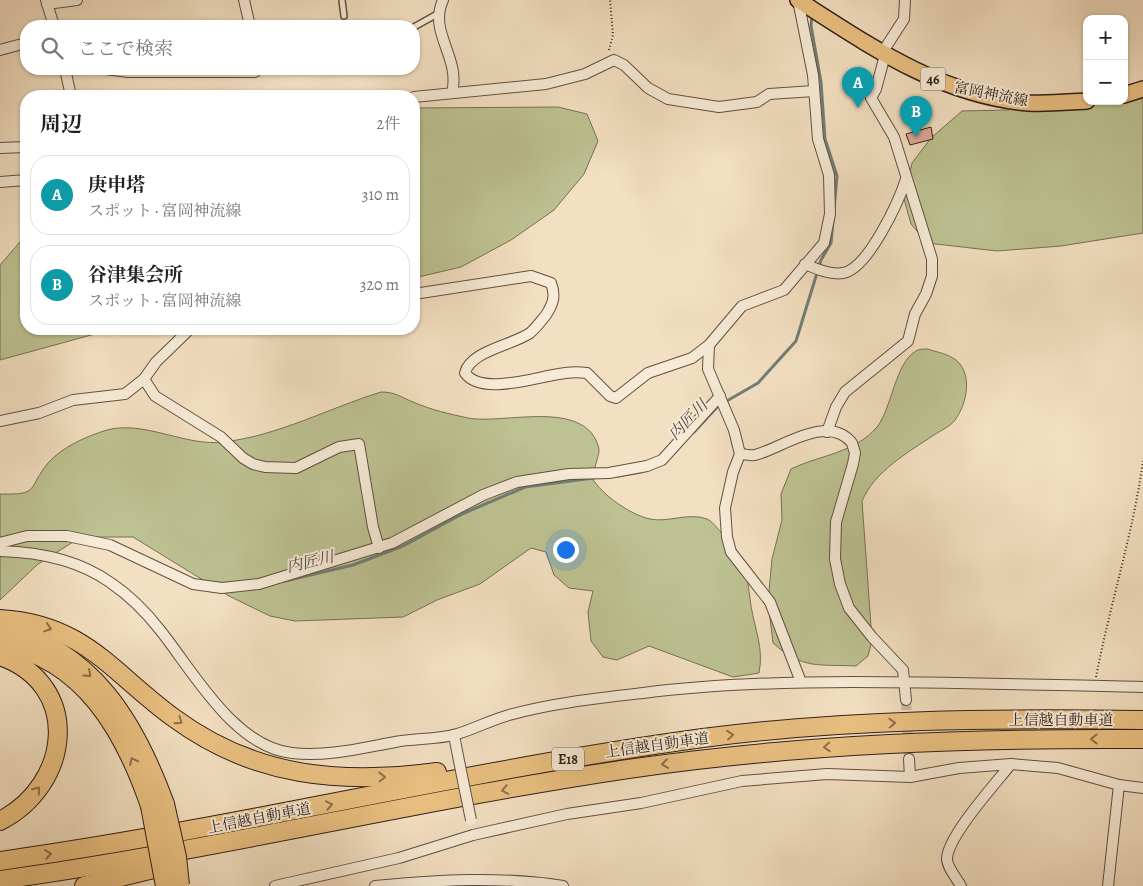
<!DOCTYPE html>
<html lang="ja">
<meta charset="utf-8">
<style>
body{margin:0;font-family:Alegreya,"Noto Serif JP",serif;background:#f2f2f2;color:#222}
.controls{position:absolute;right:15px;top:15px;display:grid;overflow:hidden;border-radius:10px;box-shadow:0 1px 4px #0004}
.controls button{width:45px;height:45px;display:grid;place-items:center;padding:0;border:0;border-bottom:1px solid #e0e0e0;background:#fff;color:#222;font:25px sans-serif}
.you{position:absolute;left:565px;top:549px;width:18px;height:18px;margin:-12px;border:4px solid #fff;border-radius:50%;background:#1a73e8;box-shadow:0 0 0 8px #1a73e833}
.badge{display:grid;place-items:center;width:32px;height:32px;border-radius:50%;background:#8f2418;color:#fff;font-size:16px;font-weight:700}
.pin{position:absolute;translate:-50% -41px;filter:drop-shadow(0 1px 2px #0008)}
.pin::after{content:'';position:absolute;top:26px;width:18px;height:15px;background:inherit;clip-path:polygon(0 0,100% 0,50% 100%)}
.list{margin:0;padding:0;list-style:none}
h2{display:flex;justify-content:space-between;align-items:center;height:65px;margin:0;padding:0 20px;font-size:21px}
h2 small{font-size:16px;font-weight:400;color:#767676}
.list li{display:grid;grid-template-columns:32px 1fr auto;gap:15px;align-items:center;box-sizing:border-box;height:80px;margin:0 10px 10px;padding:0 10px;border:1px solid #e0e0e0;border-radius:20px}
.list b{display:block;font-size:19px;white-space:nowrap}
.list p{margin:0;font-size:16px;white-space:nowrap;color:#767676}
.list em{font-size:16px;font-style:normal;color:#767676}
.icon{flex:none;width:28px;height:28px;fill:none;stroke:currentColor;stroke-width:2;stroke-linecap:round;stroke-linejoin:round}
.map{position:relative;flex:none;width:1143px;height:886px;overflow:hidden}
.search{position:absolute;background:#fff;box-shadow:0 1px 4px #0004;left:20px;top:20px;width:400px;height:55px;display:flex;align-items:center;gap:12px;box-sizing:border-box;padding:0 18px;border-radius:20px;color:#767676;font-size:19px}
.panel{position:absolute;background:#fff;box-shadow:0 1px 4px #0004;left:20px;top:90px;width:400px;height:245px;border-radius:20px}
.map>svg:first-child{display:block}
.green{fill:#bdc292;stroke:#777055}
.lines{fill:none;stroke-linecap:round;stroke-linejoin:round}
.stream{stroke:#717e77;stroke-width:3}
.building{fill:#e0aa9b;stroke:#311f18}
.minor-tunnel{stroke:#ccb9a0;stroke-width:10;stroke-dasharray:10 5;stroke-linecap:butt}
.service-casing{stroke:#624f42;stroke-width:8}
.minor-casing{stroke:#624f42;stroke-width:12}
.primary-casing{stroke:#311f18;stroke-width:18}
.motorway-casing{stroke:#311f18;stroke-width:20}
.path{stroke:#311f18;stroke-width:2;stroke-dasharray:1 2.5;stroke-linecap:butt}
.service{stroke:#f7ebd7;stroke-width:5}
.minor{stroke:#f7ebd7;stroke-width:10}
.primary{stroke:#eac081;stroke-width:15}
.motorway{stroke:#eac081;stroke-width:18}
.minor-bridge-casing{stroke:#624f42;stroke-width:12;stroke-linecap:butt}
.motorway-bridge-casing{stroke:#311f18;stroke-width:20;stroke-linecap:butt}
.minor-bridge{stroke:#f7ebd7;stroke-width:10}
.motorway-bridge{stroke:#eac081;stroke-width:18}
.oneway{stroke:#8e704c}
.labels{text-anchor:middle;dominant-baseline:central;stroke-width:4;stroke-linejoin:round;paint-order:stroke}
.shield{fill:#f7ebd7;stroke:#6c5c51;stroke-width:1}
.shield-label{font-size:14px;font-weight:bold;fill:#311f18}
.street-label{font-size:15px;fill:#311f18;stroke:#f7ebd7}
.water-label{font-size:16px;font-style:italic;fill:#514e47;stroke:#f7ebd7}
</style>
<div class="map">
<svg width="1143" height="886" viewBox="0 0 1143 886">
<rect width="100%" height="100%" fill="#f3e0c2"/>
<filter id="stains"><feTurbulence type="fractalNoise" baseFrequency=".004" numOctaves="4"/><feColorMatrix values="0 0 0 0 .2 0 0 0 0 .09 0 0 0 0 .02 0 0 0 .5 -.17"/></filter>
<radialGradient id="worn" r=".72"><stop offset=".6" stop-color="#630" stop-opacity="0"/><stop offset="1" stop-color="#630" stop-opacity=".3"/></radialGradient>
<!-- green -->
<g class="green">
<polygon points="1143,92 1143,233 1061,246 997,251 927,243 911,224 904,199 912,163 931,138 962,111 1007,110 1087,100 1124,101"/>
<polygon points="558,107 587,114 598,141 584,174 554,210 511,240 461,267 414,278 414,108"/>
<polygon points="26,235 26,329 113,329 0,360 0,265"/>
<path d="M927,349C937,352 948,354 956,360C973,374 967,404 955,420C951,426 940,431 934,435C907,453 875,471 862,501L872,640L868,656L856,666C819,664 803,670 773,643L768,602L772,559L782,520L781,494L791,469C820,455 855,453 877,427C892,408 895,363 916,351C919,349 924,349 927,349Z"/>
<path d="M381,392C395,392 401,397 413,402C431,410 450,414 468,418C503,425 587,397 599,449C600,453 593,472 592,478C602,495 631,515 650,519C668,523 688,512 707,519C712,521 717,528 721,532C747,558 746,571 751,606C755,630 764,649 759,673L733,677L649,646L617,660L603,657L591,641L588,612L593,591L569,588L554,575L546,552L531,548L480,584L437,600L403,617L295,621L270,616L229,596L133,537H81L38,564L0,600V494C40,495 27,489 48,463C62,447 87,436 107,430C144,420 187,447 223,442C278,436 329,408 381,392Z"/>
</g>
<g class="lines">
<!-- stream -->
<g class="stream">
<polyline points="694,432 718,406 758,383 796,341 821,260 831,243 837,176 825,139 821,82 811,26 812,14"/>
<polyline points="618,476 641,472"/>
<polyline points="285,581 353,565 403,546 462,514 525,487 594,478"/>
</g>
</g>
<!-- building -->
<polygon class="building" points="931,127 933,139 910,145 906,134"/>
<g class="lines">
<!-- minor-tunnel -->
<polyline class="minor-tunnel" points="906,700 909,759"/>
<!-- service casing -->
<g class="service-casing">
<g id="service">
<polyline points="342,0 344,16"/>
<polyline points="414,27 439,13"/>
</g>
</g>
<!-- minor casing -->
<g class="minor-casing">
<g id="minor">
<polyline points="46,0 54,26"/>
<polyline points="244,0 250,26"/>
<path d="M443,0C428,33 461,57 452,93"/>
<polyline points="798,0 813,75 818,139 829,175 830,214 824,243 784,290 742,306 709,345 708,369 734,430 740,454 733,472 725,508 727,537 731,552 770,602 801,682"/>
<polyline points="47,4 77,0"/>
<polyline points="0,50 26,43"/>
<polyline points="882,53 904,19 905,0"/>
<polyline points="65,69 71,96"/>
<polyline points="106,69 128,72 255,72 255,69"/>
<polyline points="414,97 546,84 585,74 614,60 624,65 648,88 668,99 719,107 757,102 769,94 814,91"/>
<polyline points="0,148 26,147"/>
<polyline points="0,182 26,180"/>
<path d="M805,264C817,269 830,275 843,273C868,269 899,201 906,179"/>
<path d="M414,294L531,276L551,283C556,296 553,304 546,315C541,321 536,328 530,333C513,345 470,351 465,373C481,396 536,377 559,374C569,372 578,372 587,373L610,396L616,398L648,373L692,358L709,345"/>
<polyline points="144,379 155,396 221,437 243,458 253,464 265,467 296,468 339,447 359,444 373,527 379,548"/>
<polyline points="0,421 39,413 73,400 125,394 144,379 156,362 190,329"/>
<polyline points="827,432 836,407 845,392 908,341 915,314 926,294 932,276 932,259 894,137 871,98 876,89 885,55"/>
<path d="M740,454C745,454 751,456 755,455C782,448 828,413 852,443L855,453L853,464L836,522L835,559L840,584L849,608L872,637L903,670L906,700"/>
<polyline points="0,543 27,536 67,536 110,545 193,584 222,588 259,584 392,543 483,495 517,482 569,474 609,473 647,466 662,460 720,396"/>
<path d="M0,551C38,552 79,560 111,583C130,596 146,612 160,630C193,671 234,747 292,753C327,757 361,748 395,742C415,738 437,740 457,734C474,729 491,720 509,715C552,703 599,698 643,693C712,684 783,682 853,682C949,682 1046,685 1143,687"/>
<polyline points="454,735 458,756"/>
<polyline points="909,759 910,777"/>
<polyline points="275,886 399,858 473,835 567,814 641,803 742,781 827,774 910,777 959,768 1011,764 1058,768 1119,785 1143,788"/>
<path d="M375,886C441,880 498,876 563,886"/>
<path d="M961,886C957,879 947,867 947,859C947,837 996,783 1011,764"/>
<polyline points="1108,886 1119,785"/>
</g>
</g>
<!-- primary casing -->
<g class="primary-casing">
<g id="primary">
<path d="M798,0C870,46 941,96 1029,103C1048,104 1068,102 1087,101"/>
<polyline points="1124,95 1143,89"/>
</g>
</g>
<!-- motorway casing -->
<g class="motorway-casing">
<g id="motorway">
<path d="M0,619C85,624 112,673 174,718C254,777 341,785 437,772"/>
<path d="M3,628C93,651 135,722 165,804"/>
<path d="M0,644C84,658 125,733 150,806"/>
<path d="M0,656C83,685 71,785 0,821"/>
<path d="M0,861C236,828 467,770 703,738C848,719 996,718 1143,720"/>
<path d="M0,880C211,851 418,800 628,769C799,744 970,738 1143,739"/>
<polyline points="84,886 174,864"/>
</g>
</g>
<!-- path -->
<g class="path">
<polyline points="609,50 613,35 610,0"/>
<path d="M1096,677C1110,604 1133,534 1143,461"/>
</g>
<!-- service -->
<use href="#service" class="service"/>
<!-- minor -->
<use href="#minor" class="minor"/>
<!-- primary -->
<use href="#primary" class="primary"/>
<!-- motorway -->
<use href="#motorway" class="motorway"/>
<!-- minor-bridge casing -->
<g class="minor-bridge-casing">
<polyline id="minor-bridge" points="458,756 471,820"/>
</g>
<!-- motorway-bridge casing -->
<g class="motorway-bridge-casing">
<g id="motorway-bridge">
<polyline points="165,804 177,857 180,885"/>
<polyline points="150,806 165,886"/>
</g>
</g>
<!-- minor-bridge -->
<use href="#minor-bridge" class="minor-bridge"/>
<!-- motorway-bridge -->
<use href="#motorway-bridge" class="motorway-bridge"/>
</g>
<!-- one-way arrows -->
<defs><path id="oneway-chevron" d="M-2-3.5L2.5 0L-2 3.5" fill="none" stroke-width="1.6" stroke-linecap="round" stroke-linejoin="round" transform="scale(1.25)"/></defs>
<g class="oneway">
<use href="#oneway-chevron" transform="translate(48 628) rotate(18)"/>
<use href="#oneway-chevron" transform="translate(88 674) rotate(42)"/>
<use href="#oneway-chevron" transform="translate(179 721) rotate(34)"/>
<use href="#oneway-chevron" transform="translate(892 723) rotate(-2)"/>
<use href="#oneway-chevron" transform="translate(730 735) rotate(-6)"/>
<use href="#oneway-chevron" transform="translate(1094 739) rotate(180)"/>
<use href="#oneway-chevron" transform="translate(827 747) rotate(176)"/>
<use href="#oneway-chevron" transform="translate(133 761) rotate(-115)"/>
<use href="#oneway-chevron" transform="translate(665 764) rotate(172)"/>
<use href="#oneway-chevron" transform="translate(382 777) rotate(-1)"/>
<use href="#oneway-chevron" transform="translate(37 790) rotate(-51)"/>
<use href="#oneway-chevron" transform="translate(505 790) rotate(169)"/>
<use href="#oneway-chevron" transform="translate(329 805) rotate(-11)"/>
<use href="#oneway-chevron" transform="translate(48 854) rotate(-9)"/>
</g>
<g class="labels">
<!-- shield labels -->
<g class="shield">
<rect x="920.5" y="67.5" width="25" height="23" rx="4"/>
<rect x="552" y="747.5" width="32" height="23" rx="4"/>
</g>
<g class="shield-label">
<text x="933" y="79">46</text>
<text x="568" y="759">E18</text>
</g>
<!-- street labels -->
<g class="street-label">
<text transform="translate(991 94) rotate(11)">富岡神流線</text>
<text x="1061" y="720">上信越自動車道</text>
<text transform="translate(657 745) rotate(-8)">上信越自動車道</text>
<text transform="translate(259 818) rotate(-11)">上信越自動車道</text>
</g>
<!-- water labels -->
<g class="water-label">
<text transform="translate(688 420) rotate(-46)">内匠川</text>
<text transform="translate(310 562) rotate(-13)">内匠川</text>
</g>
</g>
<rect width="100%" height="100%" filter="url(#stains)"/>
<rect width="100%" height="100%" fill="url(#worn)"/>
</svg>
<div class="controls">
<button>+</button>
<button>−</button>
</div>
<div class="you"></div>
<div class="pin badge" style="left:858px;top:108px;background:#0f9aa8">A</div>
<div class="pin badge" style="left:916px;top:137px;background:#0f9aa8">B</div>
<div class="search"><svg class="icon" aria-label="search" viewBox="0 0 24 24"><circle cx="10" cy="10" r="6"/><path d="M15 15l6 6"/></svg>ここで検索</div>
<section class="panel">
<h2>周辺<small>2件</small></h2>
<ul class="list">
<li><span class="badge" style="background:#0f9aa8">A</span><div><b>庚申塔</b><p>スポット · 富岡神流線</p></div><em>310 m</em></li>
<li><span class="badge" style="background:#0f9aa8">B</span><div><b>谷津集会所</b><p>スポット · 富岡神流線</p></div><em>320 m</em></li>
</ul>
</section>
</div>
